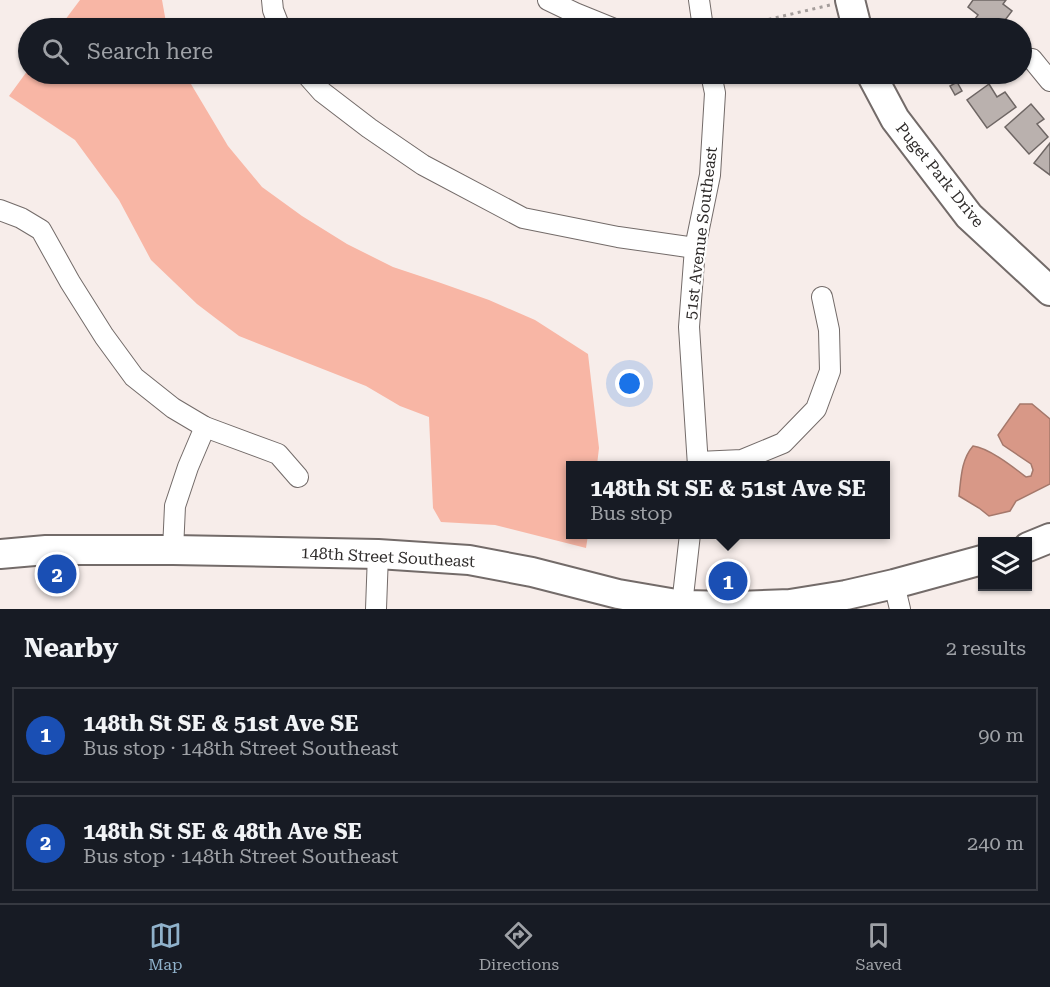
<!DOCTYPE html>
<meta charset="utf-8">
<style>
body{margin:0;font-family:"Roboto Serif",serif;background:#242831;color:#f1f3f6}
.controls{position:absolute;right:18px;bottom:18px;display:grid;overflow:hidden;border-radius:0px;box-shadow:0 2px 4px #0004}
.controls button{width:54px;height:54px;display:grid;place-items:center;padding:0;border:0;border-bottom:2px solid #363941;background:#171b24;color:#f1f3f6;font:30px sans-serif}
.you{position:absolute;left:630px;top:384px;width:21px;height:21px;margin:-15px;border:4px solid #fff;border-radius:50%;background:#1a73e8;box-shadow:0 0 0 9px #1a73e833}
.badge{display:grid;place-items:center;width:39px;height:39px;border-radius:50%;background:#90b2cb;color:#fff;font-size:20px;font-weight:700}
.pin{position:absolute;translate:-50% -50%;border:3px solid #fff;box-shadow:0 2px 6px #0006}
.popup{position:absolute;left:566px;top:461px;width:324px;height:78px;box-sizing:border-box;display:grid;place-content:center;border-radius:0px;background:#171b24;filter:drop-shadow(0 2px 4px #0005);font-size:20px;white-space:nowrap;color:#9ea1a6}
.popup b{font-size:22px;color:#f1f3f6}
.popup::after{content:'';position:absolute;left:50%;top:100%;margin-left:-12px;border:12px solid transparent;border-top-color:#171b24}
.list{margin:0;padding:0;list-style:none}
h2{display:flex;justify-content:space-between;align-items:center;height:78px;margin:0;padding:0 24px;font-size:26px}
h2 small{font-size:20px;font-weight:400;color:#9ea1a6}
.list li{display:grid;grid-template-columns:39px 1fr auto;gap:18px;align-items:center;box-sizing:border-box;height:96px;margin:0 12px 12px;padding:0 12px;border:2px solid #363941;border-radius:0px}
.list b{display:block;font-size:22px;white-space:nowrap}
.list p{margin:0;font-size:20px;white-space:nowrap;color:#9ea1a6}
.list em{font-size:20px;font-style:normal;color:#9ea1a6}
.icon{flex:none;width:33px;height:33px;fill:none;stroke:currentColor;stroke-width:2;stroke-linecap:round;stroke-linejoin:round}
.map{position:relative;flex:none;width:1050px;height:609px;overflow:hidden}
.search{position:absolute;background:#171b24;box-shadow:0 2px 4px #0004;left:18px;right:18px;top:18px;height:66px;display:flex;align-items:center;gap:15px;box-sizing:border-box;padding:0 21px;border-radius:33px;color:#9ea1a6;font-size:22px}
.sheet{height:294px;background:#171b24}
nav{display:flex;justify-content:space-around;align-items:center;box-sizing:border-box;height:84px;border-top:2px solid #363941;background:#171b24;font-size:16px;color:#9ea1a6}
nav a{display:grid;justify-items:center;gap:3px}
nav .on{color:#90b2cb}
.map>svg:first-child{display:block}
.green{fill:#f8b6a5}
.water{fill:#d89887;stroke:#a5786b;stroke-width:1.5}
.building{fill:#bab1ae;stroke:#6e6664;stroke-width:1.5}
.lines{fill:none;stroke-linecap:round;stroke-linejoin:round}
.street-casing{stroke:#736b69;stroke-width:22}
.secondary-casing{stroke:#736b69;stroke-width:32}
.path{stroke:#a49d9b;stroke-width:3;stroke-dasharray:3 4.5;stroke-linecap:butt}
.street{stroke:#fff;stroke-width:20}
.secondary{stroke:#fff;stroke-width:28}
.labels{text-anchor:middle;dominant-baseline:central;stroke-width:4.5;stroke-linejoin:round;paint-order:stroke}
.street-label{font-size:16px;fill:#2f2c2b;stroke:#fff}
</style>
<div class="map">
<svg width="1050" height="609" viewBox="0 0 1050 609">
<rect width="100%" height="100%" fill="#f7edea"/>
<!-- green -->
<g class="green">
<polygon points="80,0 162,0 167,28 59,28"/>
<polygon points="28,70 28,74 185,74 228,146 262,187 302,216 347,244 393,267 438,282 489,300 535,320 588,354 599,448 597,465 570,466 570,534 588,535 586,548 495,525 441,522 433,508 429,417 400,406 366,386 239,336 197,304 151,260 119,200 75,140 9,96"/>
</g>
<!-- water -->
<path class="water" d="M1020,404H1032L1050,419V484L1016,501L1010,511L989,516L979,508L959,496C961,479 961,460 973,446C989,448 1013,467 1026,477L1031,476L1033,470L1031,464L1003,445L998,435Z"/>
<!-- building -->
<g class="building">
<polygon points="973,0 1006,0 1003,4 1012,11 999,28 987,28 975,19 978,15 968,7"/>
<polygon points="957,82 962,91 955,95 950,86"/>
<polygon points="989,84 997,97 1005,92 1016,107 987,128 967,100"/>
<polygon points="1031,104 1044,119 1037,124 1048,137 1029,154 1005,127"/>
<polygon points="1050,143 1050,175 1034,163"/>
</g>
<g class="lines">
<!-- street casing -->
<g class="street-casing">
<g id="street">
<polyline points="272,0 273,10 280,28"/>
<polyline points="548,0 575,13 612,28"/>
<polyline points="699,0 703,28"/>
<polyline points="1032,59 1050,81"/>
<polyline points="306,74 322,92 369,128 423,165 523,218 618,237 695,248"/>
<polyline points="0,210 21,218 41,230 70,282 104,336 134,377 173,408 205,427 278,454 298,477"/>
<polyline points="698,462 742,460 783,443 816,409 830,371 829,330 822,297"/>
<polyline points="698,466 689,327 695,248 710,175 715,93 711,74"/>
<polyline points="173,550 175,506 188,467 205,427"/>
<polyline points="894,584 900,609"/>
<polyline points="682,605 690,534"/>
<polyline points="376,609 378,554"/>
</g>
</g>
<!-- secondary casing -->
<g class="secondary-casing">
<g id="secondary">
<polyline points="850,0 857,28"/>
<polyline points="871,74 895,119 969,216 1050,291"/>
<polyline points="1028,547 1050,538"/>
<polyline points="0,554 46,550 173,550 378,554 469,560 532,572 618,594 682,605 737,606 790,604 846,595 894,584 982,560"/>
</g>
</g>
<!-- path -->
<polyline class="path" points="732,28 830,5"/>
<!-- street -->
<use href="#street" class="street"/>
<!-- secondary -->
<use href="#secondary" class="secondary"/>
</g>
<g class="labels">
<!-- street labels -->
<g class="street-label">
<text transform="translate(940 175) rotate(51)">Puget Park Drive</text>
<text transform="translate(701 233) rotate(-83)">51st Avenue Southeast</text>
<text transform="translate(388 557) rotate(3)">148th Street Southeast</text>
</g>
</g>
</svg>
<div class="controls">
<button><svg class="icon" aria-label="layers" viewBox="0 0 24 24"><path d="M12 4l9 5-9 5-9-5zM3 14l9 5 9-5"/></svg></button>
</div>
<div class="you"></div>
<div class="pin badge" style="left:728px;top:581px;background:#1a4fb4">1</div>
<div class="popup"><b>148th St SE &amp; 51st Ave SE</b>Bus stop</div>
<div class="pin badge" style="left:57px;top:574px;background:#1a4fb4">2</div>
<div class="search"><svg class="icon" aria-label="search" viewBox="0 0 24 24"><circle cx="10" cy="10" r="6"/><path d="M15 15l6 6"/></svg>Search here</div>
</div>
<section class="sheet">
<h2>Nearby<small>2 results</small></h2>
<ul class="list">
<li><span class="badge" style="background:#1a4fb4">1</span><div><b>148th St SE &amp; 51st Ave SE</b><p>Bus stop · 148th Street Southeast</p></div><em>90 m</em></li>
<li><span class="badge" style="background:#1a4fb4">2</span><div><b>148th St SE &amp; 48th Ave SE</b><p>Bus stop · 148th Street Southeast</p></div><em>240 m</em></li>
</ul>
</section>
<nav>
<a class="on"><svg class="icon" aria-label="map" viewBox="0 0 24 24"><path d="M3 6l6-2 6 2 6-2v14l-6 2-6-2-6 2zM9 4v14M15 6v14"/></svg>Map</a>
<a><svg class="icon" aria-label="directions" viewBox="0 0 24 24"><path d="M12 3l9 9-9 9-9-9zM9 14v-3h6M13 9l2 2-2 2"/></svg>Directions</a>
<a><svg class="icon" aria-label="saved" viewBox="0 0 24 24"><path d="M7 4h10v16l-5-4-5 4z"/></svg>Saved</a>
</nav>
